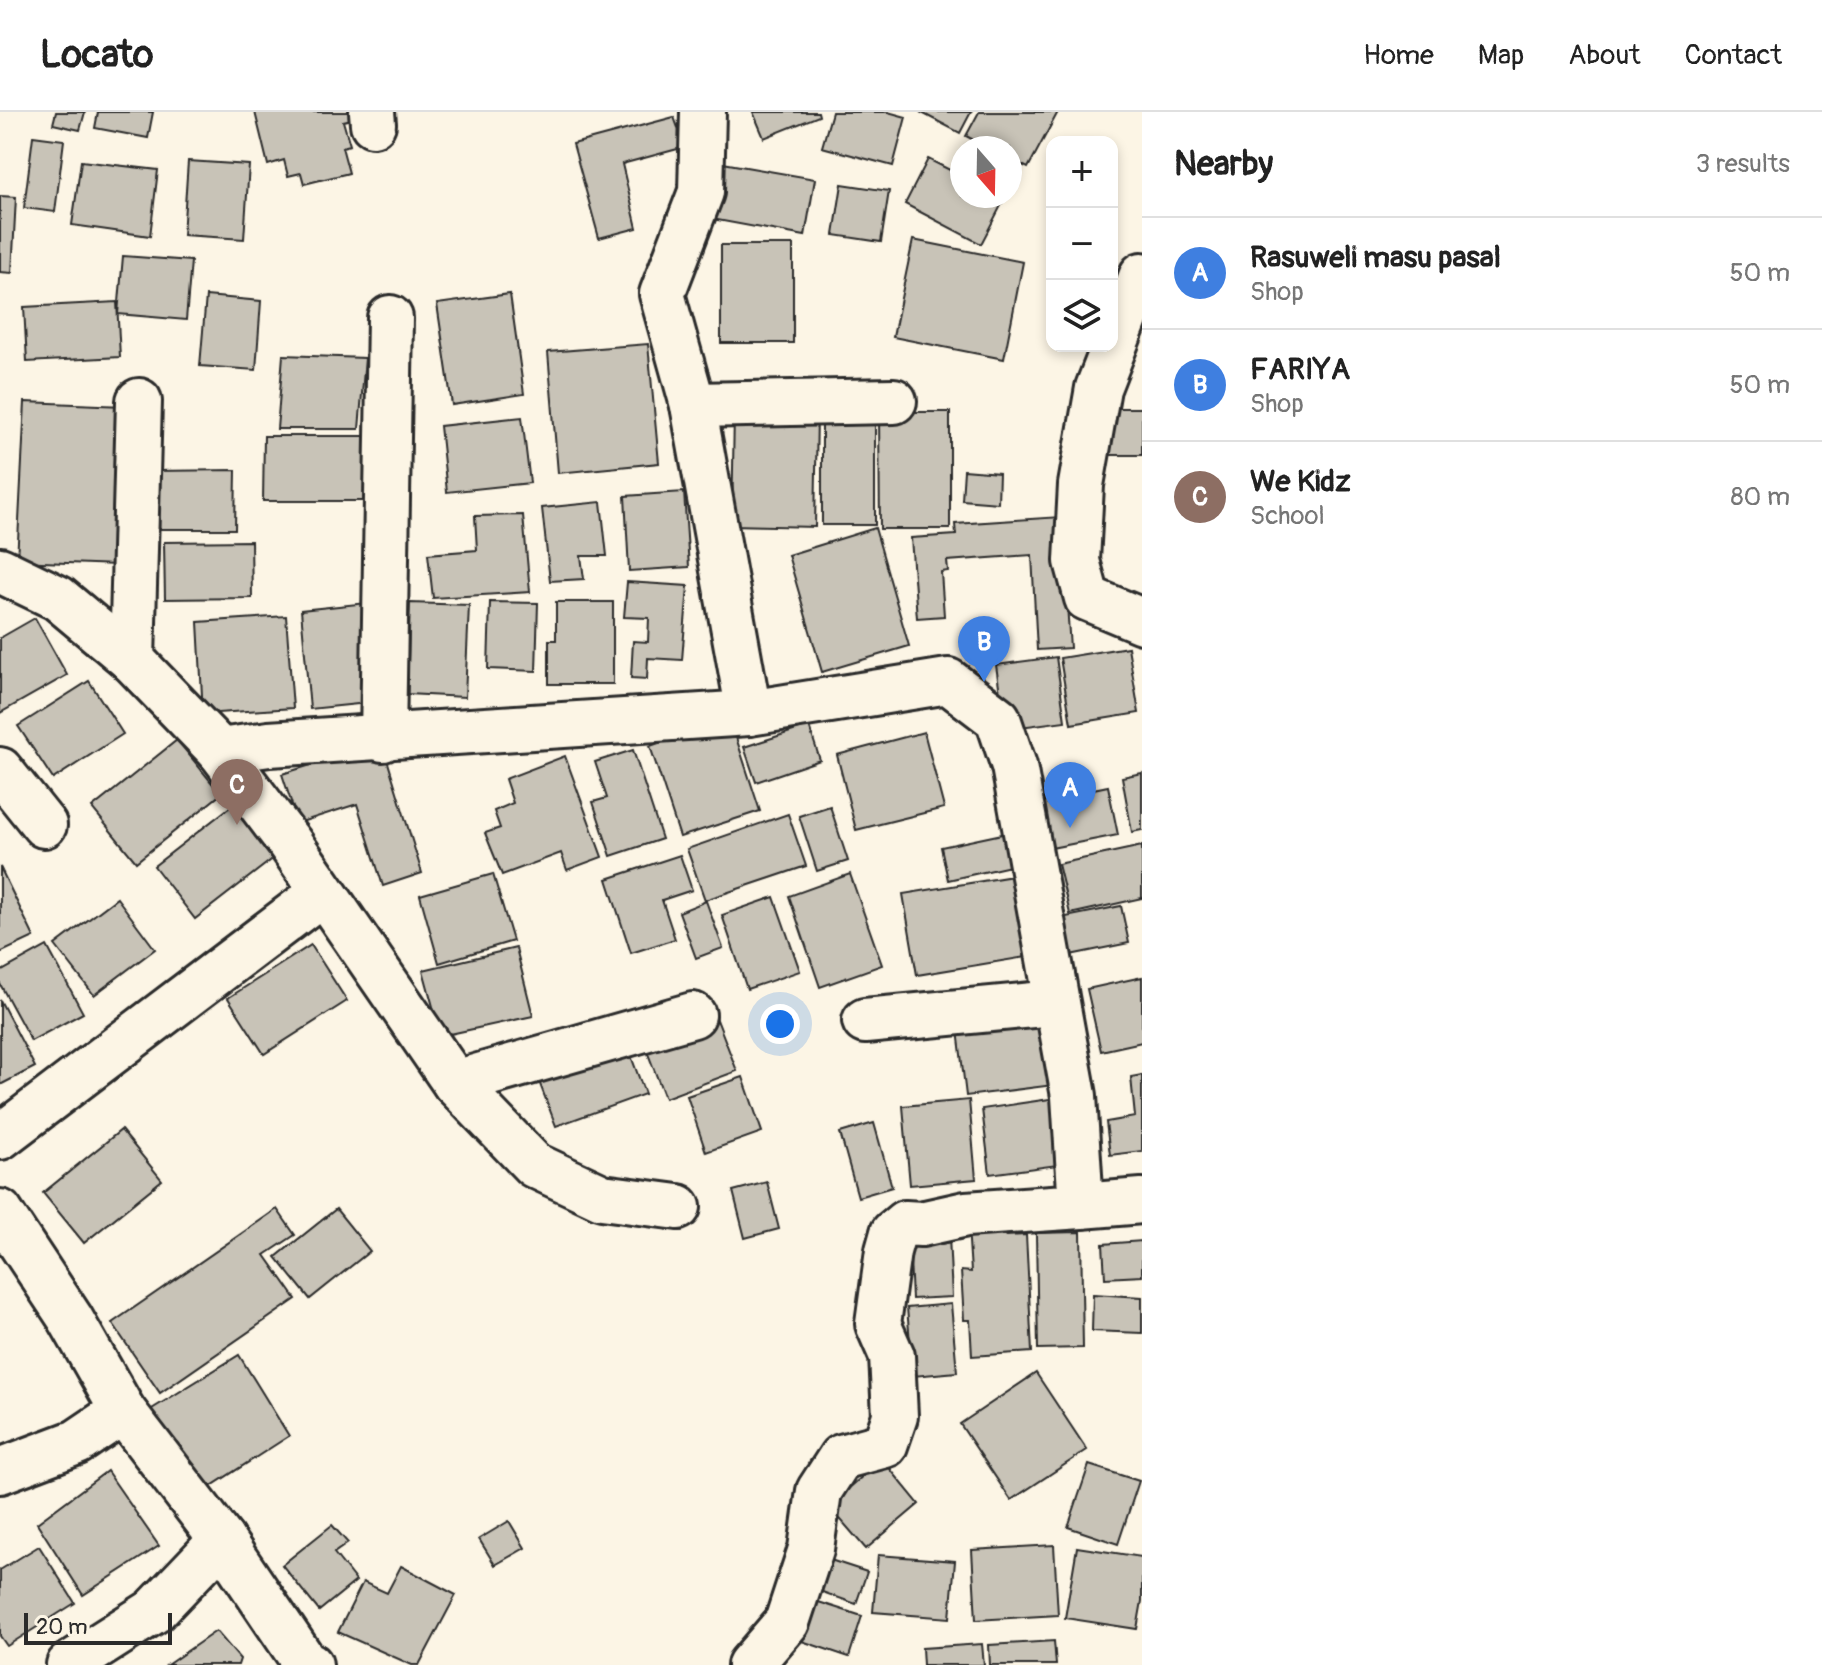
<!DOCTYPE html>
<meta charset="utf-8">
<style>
body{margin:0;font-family:Pangolin,sans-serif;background:#f6f6f6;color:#222}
.controls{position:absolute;right:24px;top:24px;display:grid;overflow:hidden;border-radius:16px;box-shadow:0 4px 12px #0003}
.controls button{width:72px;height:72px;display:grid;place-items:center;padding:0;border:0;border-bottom:2px solid #e0e0e0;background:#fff;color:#222;font:40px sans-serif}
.compass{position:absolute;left:950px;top:24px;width:72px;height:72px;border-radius:50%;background:#fff;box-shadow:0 4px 12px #0003;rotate:160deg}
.scale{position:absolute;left:24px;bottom:20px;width:148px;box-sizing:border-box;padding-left:8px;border:4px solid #2b2b2b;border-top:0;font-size:22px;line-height:28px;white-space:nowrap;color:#2b2b2b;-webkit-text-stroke:6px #fcf5e5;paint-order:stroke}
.you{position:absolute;left:780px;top:912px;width:28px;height:28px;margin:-20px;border:6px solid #fff;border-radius:50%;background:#1a73e8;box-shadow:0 0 0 12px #1a73e833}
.badge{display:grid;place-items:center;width:52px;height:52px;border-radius:50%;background:#0b8043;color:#fff;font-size:26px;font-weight:700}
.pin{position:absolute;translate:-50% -66px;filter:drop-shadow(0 2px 4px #0008)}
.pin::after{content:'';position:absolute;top:42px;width:28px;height:24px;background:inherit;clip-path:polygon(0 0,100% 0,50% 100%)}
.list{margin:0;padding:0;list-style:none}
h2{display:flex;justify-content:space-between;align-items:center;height:104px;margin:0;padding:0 32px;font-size:34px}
h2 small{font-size:26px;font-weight:400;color:#767676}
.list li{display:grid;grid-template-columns:52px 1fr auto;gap:24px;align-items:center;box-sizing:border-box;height:112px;padding:0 32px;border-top:2px solid #e0e0e0}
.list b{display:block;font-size:30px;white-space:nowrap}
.list p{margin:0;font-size:26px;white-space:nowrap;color:#767676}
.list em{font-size:26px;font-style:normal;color:#767676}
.icon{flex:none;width:44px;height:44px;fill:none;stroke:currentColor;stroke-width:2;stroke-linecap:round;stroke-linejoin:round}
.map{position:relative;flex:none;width:1142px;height:1553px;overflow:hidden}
header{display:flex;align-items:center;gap:48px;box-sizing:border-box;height:112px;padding:0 40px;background:#fff;border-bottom:2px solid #e0e0e0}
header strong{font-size:38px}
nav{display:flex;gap:44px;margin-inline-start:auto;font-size:28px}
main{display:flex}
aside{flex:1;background:#fff}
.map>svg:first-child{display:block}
.building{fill:#c8c3b7;stroke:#2b2b2b;stroke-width:2}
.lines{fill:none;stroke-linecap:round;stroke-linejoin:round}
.minor-casing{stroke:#2b2b2b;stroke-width:50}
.minor{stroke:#fcf5e5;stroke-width:44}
</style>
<header>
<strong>Locato</strong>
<nav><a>Home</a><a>Map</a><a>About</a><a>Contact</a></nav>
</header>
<main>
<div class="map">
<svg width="1142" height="1553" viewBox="0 0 1142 1553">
<rect width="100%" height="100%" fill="#fcf5e5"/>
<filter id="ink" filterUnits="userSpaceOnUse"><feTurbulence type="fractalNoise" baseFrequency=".0125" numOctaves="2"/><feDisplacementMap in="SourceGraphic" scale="16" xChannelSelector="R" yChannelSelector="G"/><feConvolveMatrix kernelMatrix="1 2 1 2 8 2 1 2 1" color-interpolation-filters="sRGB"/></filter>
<g filter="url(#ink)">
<!-- building -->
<g class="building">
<polygon points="56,0 85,0 80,18 53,12"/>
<polygon points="98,0 153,0 148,26 95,16"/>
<polygon points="255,0 364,0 365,4 343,9 350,33 342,35 349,61 304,72 301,61 288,64 284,48 268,53"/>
<polygon points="753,0 818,0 819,4 764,26"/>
<polygon points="832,0 888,0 906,5 893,54 822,35"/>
<polygon points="920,0 971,0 960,21"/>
<polygon points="979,0 1058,0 1028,56 1010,47 1010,36 989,36 966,24"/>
<polygon points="674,5 685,35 622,52 637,116 599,126 573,32"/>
<polygon points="33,24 64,28 55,100 24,96"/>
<polygon points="928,47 962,64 962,84 1005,86 981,132 905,92"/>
<polygon points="81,49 158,58 150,124 72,113"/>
<polygon points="188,49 249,53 244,127 183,123"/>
<polygon points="723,51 815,67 805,124 712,107"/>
<polygon points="842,72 889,79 881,130 834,123"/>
<polygon points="0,84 16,85 12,161 0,160"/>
<polygon points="913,128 1023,150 1004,247 893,225"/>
<rect x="721" y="133" width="72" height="98"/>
<polygon points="123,144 191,149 186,208 118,202"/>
<polygon points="510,182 524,282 452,293 437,192"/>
<polygon points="206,184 261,189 256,258 200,254"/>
<polygon points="117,190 120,245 27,250 24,195"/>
<polygon points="648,232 659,351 558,361 548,240"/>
<polygon points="283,243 365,246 359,317 277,317"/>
<polygon points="25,290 124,294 117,453 17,449"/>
<rect x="1104" y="296" width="38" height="47"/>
<polygon points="879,300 950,300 950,417 880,417"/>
<polygon points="734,301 817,302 815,415 732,413"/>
<rect x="822" y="301" width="53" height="112"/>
<polygon points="522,305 530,371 447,380 440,314"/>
<polygon points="264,324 372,324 372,389 263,389"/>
<polygon points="236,358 235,417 151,417 151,359"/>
<polygon points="964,358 999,361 998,391 962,388"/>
<polygon points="684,380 689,455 629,459 625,384"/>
<polygon points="601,390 607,444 581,444 584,467 550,469 542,396"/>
<polygon points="523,403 530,480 433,486 428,442 477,438 475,404"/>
<polygon points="1061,405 1070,536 1037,538 1032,443 947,449 948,459 941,460 944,504 917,506 911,426 956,423 955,412"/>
<polygon points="875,416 909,534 822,560 788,443"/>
<polygon points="251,429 252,486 165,487 164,430"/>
<polygon points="627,470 688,474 682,548 648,546 647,567 631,566 633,529 648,530 649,506 624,505"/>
<polygon points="490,490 538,491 536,559 488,557"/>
<polygon points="556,490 613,490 613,572 549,572 549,528 556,528"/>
<polygon points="367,491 377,590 310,597 301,498"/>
<polygon points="410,491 469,493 465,585 407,582"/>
<polygon points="286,504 293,596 203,602 198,510"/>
<polygon points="35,506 67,563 0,601 0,526"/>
<polygon points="1128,535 1139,601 1071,612 1060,546"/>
<polygon points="1056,545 1065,609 1005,617 996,553"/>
<polygon points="89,569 123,622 53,667 18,614"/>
<polygon points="730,607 760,699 680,725 650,634"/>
<polygon points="809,614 820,648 756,670 744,635"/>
<polygon points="924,620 944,696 856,718 837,643"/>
<polygon points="177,628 221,682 136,750 92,696"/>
<polygon points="382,631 422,761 383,774 357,692 298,711 282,662"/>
<polygon points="633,638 662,727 611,744 593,690 607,686 595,650"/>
<polygon points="565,644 602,745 567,758 561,741 502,763 485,721 500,716 494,699 513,691 505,667"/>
<polygon points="1142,661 1142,718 1132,720 1122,665"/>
<polygon points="1108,674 1118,723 1051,736 1040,688"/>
<polygon points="234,692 275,745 195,807 154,754"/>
<polygon points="830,694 848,749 817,759 799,704"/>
<polygon points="788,702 806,754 705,788 687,737"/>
<polygon points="1021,718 1028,750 948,768 941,735"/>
<polygon points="1142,734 1142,786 1070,802 1058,752"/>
<polygon points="680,743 692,778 662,788 675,827 631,841 607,767"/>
<polygon points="0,755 34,825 0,841"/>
<polygon points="493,762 513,829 439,851 420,783"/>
<polygon points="850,762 882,853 820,875 789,784"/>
<polygon points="1013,764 1026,845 917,863 903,782"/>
<polygon points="774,785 800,859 747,877 722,803"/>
<polygon points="117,786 155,837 94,883 55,833"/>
<polygon points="706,789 723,836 696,846 679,800"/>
<polygon points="1121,794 1129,831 1065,844 1056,807"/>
<polygon points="311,833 347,889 264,942 228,886"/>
<polygon points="47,834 83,901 31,929 0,872 0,860"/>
<polygon points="516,836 533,904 441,924 423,858"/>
<polygon points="1142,865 1142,930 1101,939 1087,877"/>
<polygon points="0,888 35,955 0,973"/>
<polygon points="716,905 737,959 665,986 644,931"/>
<polygon points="1047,909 1054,973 966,984 958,918"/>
<polygon points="624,925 645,982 556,1014 535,959"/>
<polygon points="1142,963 1142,1039 1110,1043 1106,1010 1135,1005 1131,965"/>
<polygon points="743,965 762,1020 706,1040 687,984"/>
<polygon points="1064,985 1073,1051 990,1062 982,997"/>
<polygon points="969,988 976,1067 910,1073 903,994"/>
<polygon points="874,1011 892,1075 858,1085 840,1021"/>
<polygon points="121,1018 162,1068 84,1131 43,1081"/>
<polygon points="767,1070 779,1117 745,1126 733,1079"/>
<polygon points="277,1097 295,1123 265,1143 296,1187 160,1281 112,1211"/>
<polygon points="336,1097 370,1139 310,1187 276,1145"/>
<polygon points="1005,1113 1006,1124 1026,1123 1032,1240 972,1244 970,1208 964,1208 961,1159 971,1160 968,1114"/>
<polygon points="1081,1120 1083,1236 1038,1237 1036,1121"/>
<polygon points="949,1124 952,1185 912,1187 909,1126"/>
<polygon points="1142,1129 1142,1164 1105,1166 1103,1132"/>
<polygon points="1093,1182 1142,1185 1142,1221 1092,1219"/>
<polygon points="951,1192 957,1260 913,1264 907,1196"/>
<polygon points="239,1243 289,1324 199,1382 147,1300"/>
<polygon points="1036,1261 1087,1338 1011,1388 960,1312"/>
<polygon points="882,1347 919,1392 866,1437 829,1394"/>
<polygon points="1089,1353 1139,1369 1118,1432 1068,1415"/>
<polygon points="107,1359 159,1434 83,1483 37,1411"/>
<polygon points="509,1409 525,1436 495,1453 479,1427"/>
<polygon points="332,1413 348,1431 334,1441 356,1469 319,1499 282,1453"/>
<polygon points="1054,1433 1058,1503 976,1508 972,1438"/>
<polygon points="39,1434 75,1491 7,1534 0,1524 0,1458"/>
<polygon points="1077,1435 1142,1445 1142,1489 1137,1517 1065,1506"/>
<polygon points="878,1443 955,1449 950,1506 873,1500"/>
<polygon points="818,1444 867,1460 856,1492 808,1475"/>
<polygon points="401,1454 456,1483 419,1553 412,1553 338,1520 363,1470 387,1481"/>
<polygon points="806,1486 862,1504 849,1545 793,1526"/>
<polygon points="216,1519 240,1547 238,1553 167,1553"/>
<polygon points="1054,1529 1056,1553 990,1553 989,1533"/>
<polygon points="982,1532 984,1553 923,1553 922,1536"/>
</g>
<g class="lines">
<!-- minor casing -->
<g class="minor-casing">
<g id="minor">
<polyline points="372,0 373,12"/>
<polyline points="703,0 701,80 662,182 693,293 749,601"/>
<polyline points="1142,163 1098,276 1081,373 1077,449 1087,486 1142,509"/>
<polyline points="693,293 894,289"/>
<polyline points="0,458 58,486 132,548 220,639 289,730 455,971 534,1053 602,1085 678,1095"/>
<polyline points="132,548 139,289"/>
<polyline points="383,627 390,206"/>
<polyline points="220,639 269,632 749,601 948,569 998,607 1014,654 1074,984 1081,1094 966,1102 921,1112 905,1111 893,1121 888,1139 878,1212 892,1244 895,1304 885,1333 841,1345 819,1379 811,1437 787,1510 750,1553"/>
<polyline points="0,658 44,713"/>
<polyline points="865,909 1054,891"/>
<polyline points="455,971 693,903"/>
<polyline points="0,1025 323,780"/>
<polyline points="1081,1094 1142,1089"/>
<polyline points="0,1100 70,1206 123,1299 222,1428 305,1551 310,1553"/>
<polyline points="0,1359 77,1330 123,1299"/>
<polyline points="69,1553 154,1499 222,1428"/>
</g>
</g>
<!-- minor -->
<use href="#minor" class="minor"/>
</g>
</g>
</svg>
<div class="controls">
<button>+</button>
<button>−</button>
<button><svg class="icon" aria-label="layers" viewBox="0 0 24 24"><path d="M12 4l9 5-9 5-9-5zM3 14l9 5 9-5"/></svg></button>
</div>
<svg class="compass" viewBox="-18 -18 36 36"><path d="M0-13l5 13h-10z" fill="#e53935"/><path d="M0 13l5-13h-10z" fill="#767676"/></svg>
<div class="scale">20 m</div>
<div class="you"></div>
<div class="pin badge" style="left:1070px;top:716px;background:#3f7fe0">A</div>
<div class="pin badge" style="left:984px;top:570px;background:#3f7fe0">B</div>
<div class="pin badge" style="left:237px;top:713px;background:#8d6e63">C</div>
</div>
<aside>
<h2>Nearby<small>3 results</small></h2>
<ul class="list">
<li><span class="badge" style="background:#3f7fe0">A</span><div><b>Rasuweli masu pasal</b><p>Shop</p></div><em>50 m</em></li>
<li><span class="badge" style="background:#3f7fe0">B</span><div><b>FARIYA</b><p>Shop</p></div><em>50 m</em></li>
<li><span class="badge" style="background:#8d6e63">C</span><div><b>We Kidz</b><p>School</p></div><em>80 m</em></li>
</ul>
</aside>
</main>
